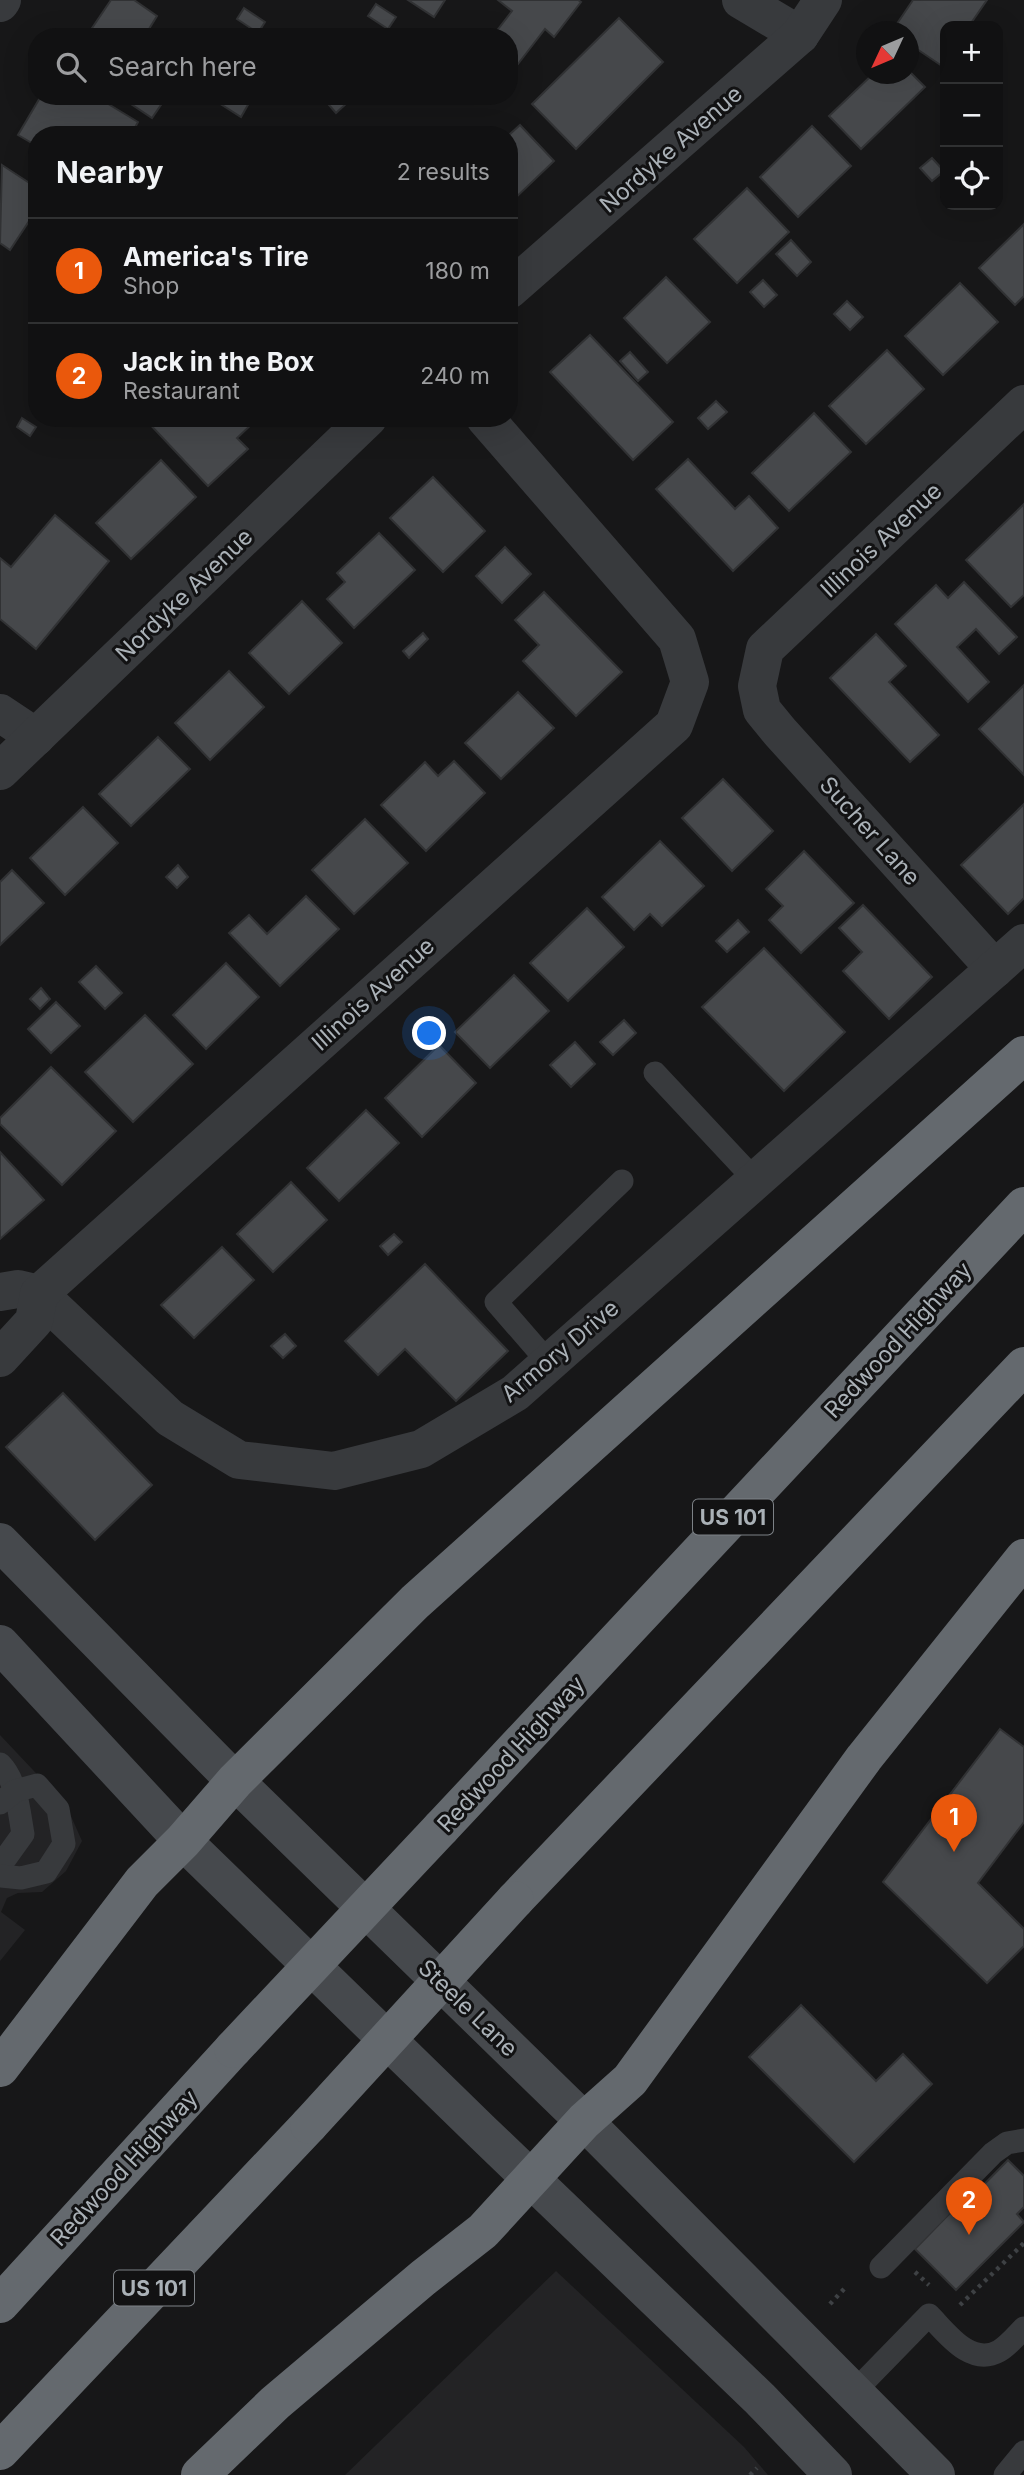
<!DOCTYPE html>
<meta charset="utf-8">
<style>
body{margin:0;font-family:Inter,sans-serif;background:#1a1a1b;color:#f1f3f6}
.controls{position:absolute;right:21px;top:21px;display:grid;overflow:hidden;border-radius:14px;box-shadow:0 7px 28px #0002}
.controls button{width:63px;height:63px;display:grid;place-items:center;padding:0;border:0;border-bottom:2px solid #303132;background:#111112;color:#f1f3f6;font:35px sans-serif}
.compass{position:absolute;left:856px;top:21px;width:63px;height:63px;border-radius:50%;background:#111112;box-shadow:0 7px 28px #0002;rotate:226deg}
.you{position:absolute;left:430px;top:1034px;width:24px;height:24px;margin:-18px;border:5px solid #fff;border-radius:50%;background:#1a73e8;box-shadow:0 0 0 10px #1a73e833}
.badge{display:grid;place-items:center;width:46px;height:46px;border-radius:50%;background:#ea580c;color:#fff;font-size:23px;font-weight:700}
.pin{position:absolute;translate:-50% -58px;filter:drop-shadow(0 2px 4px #0008)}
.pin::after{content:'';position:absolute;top:37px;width:24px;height:21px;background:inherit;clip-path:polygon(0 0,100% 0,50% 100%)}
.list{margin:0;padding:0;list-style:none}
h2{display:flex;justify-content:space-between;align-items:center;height:91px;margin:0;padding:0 28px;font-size:30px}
h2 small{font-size:23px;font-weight:400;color:#9c9d9f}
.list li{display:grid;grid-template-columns:46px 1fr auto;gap:21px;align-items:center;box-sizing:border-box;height:105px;padding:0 28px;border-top:2px solid #303132}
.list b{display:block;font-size:26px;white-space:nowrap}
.list p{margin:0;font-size:23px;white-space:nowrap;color:#9c9d9f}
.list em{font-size:23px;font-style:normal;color:#9c9d9f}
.icon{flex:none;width:38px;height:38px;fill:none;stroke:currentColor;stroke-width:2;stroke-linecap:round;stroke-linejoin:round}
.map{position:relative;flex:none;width:1024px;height:2475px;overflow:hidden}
.search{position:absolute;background:#111112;box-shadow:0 7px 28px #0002;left:28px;top:28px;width:490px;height:77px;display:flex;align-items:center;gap:18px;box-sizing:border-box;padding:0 24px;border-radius:28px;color:#9c9d9f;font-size:26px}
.panel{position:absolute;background:#111112;box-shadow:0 7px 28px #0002;left:28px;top:126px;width:490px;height:301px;border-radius:28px}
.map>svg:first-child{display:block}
.built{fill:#232325}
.building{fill:#46484b;stroke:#313234;stroke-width:2}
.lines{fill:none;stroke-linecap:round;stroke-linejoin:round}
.path{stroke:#3e4144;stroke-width:4.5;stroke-dasharray:3.5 5;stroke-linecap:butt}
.lane{stroke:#383a3d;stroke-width:23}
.street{stroke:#383a3d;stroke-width:38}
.secondary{stroke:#46494d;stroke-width:38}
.highway{stroke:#64696e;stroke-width:38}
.highway-bridge{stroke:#64696e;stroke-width:38}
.labels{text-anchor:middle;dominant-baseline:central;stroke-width:6;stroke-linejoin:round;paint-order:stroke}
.shield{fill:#121213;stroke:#7c8186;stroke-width:2}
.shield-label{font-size:21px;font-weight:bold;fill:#aab1b7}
.street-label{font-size:23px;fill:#aab1b7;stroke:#121213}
</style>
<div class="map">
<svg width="1024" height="2475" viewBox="0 0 1024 2475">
<rect width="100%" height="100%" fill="#171718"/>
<!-- built -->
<g class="built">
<polygon points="0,1735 66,1805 82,1841 66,1871 42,1892 18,1893 7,1898 1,1912 25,1930 0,1961"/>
<polygon points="556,2271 744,2447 768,2475 345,2475"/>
</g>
<!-- building -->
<g class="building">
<polygon points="111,0 134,0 157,16 144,37 86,37"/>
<polygon points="408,0 445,0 434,17"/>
<polygon points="498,0 578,0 581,2 554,37 545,29 518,64 509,58 509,37 492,37 512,11"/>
<polygon points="913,0 987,0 969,26 945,26 945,62 942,66 908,43 908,32 892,31"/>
<polygon points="376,4 396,17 388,29 368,16"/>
<polygon points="244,8 265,22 258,33 237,19"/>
<polygon points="619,18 663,62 576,149 532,104"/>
<polygon points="908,70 925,87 861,149 829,116 873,74 908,74"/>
<polygon points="41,96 95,96 138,122 131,135 106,135 97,129 94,135 37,135 37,146 18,135"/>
<polygon points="119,96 167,96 152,118"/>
<polygon points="208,96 253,96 241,117"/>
<polygon points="338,96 341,96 347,103 336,113 329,105"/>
<polygon points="520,125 554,161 509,204 509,135"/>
<polygon points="812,126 851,166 798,217 760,177"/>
<polygon points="932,158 944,171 932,181 920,168"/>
<polygon points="2,165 37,188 37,209 10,250 0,243"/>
<polygon points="747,188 789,232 737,283 694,239"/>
<polygon points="1024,224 1024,296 1015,305 979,268"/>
<polygon points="791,240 811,262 797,276 776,254"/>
<polygon points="666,277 710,322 667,363 624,318"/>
<polygon points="763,280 777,295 764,307 750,292"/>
<polygon points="960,283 998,322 943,375 905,336"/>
<polygon points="847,301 863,317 850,330 834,314"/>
<polygon points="590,335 673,422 633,460 550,372"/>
<polygon points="887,350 924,389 866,444 829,406"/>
<polygon points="630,352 648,372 638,381 620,361"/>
<polygon points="716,401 727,412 708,429 698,418"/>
<polygon points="814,413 851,452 789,511 752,473"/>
<polygon points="22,418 36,427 30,436 17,427"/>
<polygon points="144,418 195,418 199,422 203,418 248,418 253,423 237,438 248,449 208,486"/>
<polygon points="688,459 735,509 749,496 778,528 733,571 656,489"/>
<polygon points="161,460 196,497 131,559 96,523"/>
<polygon points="433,477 485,531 443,572 390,518"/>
<polygon points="1024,504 1024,595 1011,607 966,560"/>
<polygon points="55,515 109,561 36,649 0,619 0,558 11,567"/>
<polygon points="379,533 415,570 354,628 327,599 345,582 337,573"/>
<polygon points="505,547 531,574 502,603 476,576"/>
<polygon points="964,582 1017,637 999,654 976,629 957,647 989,682 968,702 895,624 936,585 948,598"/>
<polygon points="544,592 622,672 576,716 523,661 539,645 515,620"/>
<polygon points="302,601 342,643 289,694 249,653"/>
<polygon points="423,633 428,639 409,658 403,651"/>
<polygon points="876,634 906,666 889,682 939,735 910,762 830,678"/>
<polygon points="229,671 264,707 210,760 175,723"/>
<polygon points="1024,685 1024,775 979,729"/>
<polygon points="518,692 554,728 501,779 465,743"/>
<polygon points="158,737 190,769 131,826 99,794"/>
<polygon points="454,761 485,793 426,851 381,805 425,762 438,776"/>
<polygon points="723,779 773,831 732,871 682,818"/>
<polygon points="1024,804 1024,898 1008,914 961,865"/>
<polygon points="83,807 118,843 65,895 30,858"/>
<polygon points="365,819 408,863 354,914 312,870"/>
<polygon points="660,841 704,886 662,926 650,914 634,930 602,897"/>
<polygon points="804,851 854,903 801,953 769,920 783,906 766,889"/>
<polygon points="178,865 188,877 177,888 166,877"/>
<polygon points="12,870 44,903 0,945 0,882"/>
<polygon points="306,896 339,929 280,986 229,933 249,915 267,934"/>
<polygon points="863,905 932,977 889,1019 843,971 862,952 839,928"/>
<polygon points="587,908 624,947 568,1001 530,963"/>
<polygon points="738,920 749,932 727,952 716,941"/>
<polygon points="764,948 845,1032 784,1091 702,1007"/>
<polygon points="226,963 259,997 206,1049 173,1015"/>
<polygon points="96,966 122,993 105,1009 79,982"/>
<polygon points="514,975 549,1011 490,1068 455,1032"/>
<polygon points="41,988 50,999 40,1009 30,999"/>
<polygon points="56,1002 80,1026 51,1053 28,1029"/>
<polygon points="145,1015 193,1064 133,1122 85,1072"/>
<polygon points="624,1020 636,1033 613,1055 600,1042"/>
<polygon points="575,1042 595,1064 571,1087 550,1065"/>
<polygon points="439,1045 476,1083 422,1137 385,1098"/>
<polygon points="51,1067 116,1131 62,1185 0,1124 0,1118"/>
<polygon points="366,1110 399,1143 339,1201 307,1168"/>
<polygon points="0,1152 44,1200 0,1239"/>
<polygon points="291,1182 327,1220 273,1272 237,1234"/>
<polygon points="394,1234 402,1242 388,1255 380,1246"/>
<polygon points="222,1247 254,1280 194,1338 161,1305"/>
<polygon points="425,1264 508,1351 456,1401 405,1349 378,1375 345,1341"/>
<polygon points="285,1334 296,1346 283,1358 271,1346"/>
<polygon points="63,1393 152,1485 95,1540 6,1447"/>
<polygon points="1000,1729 1024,1747 1024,1822 978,1883 1024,1929 1024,1946 987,1983 883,1882"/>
<polygon points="801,2005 876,2081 903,2054 932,2084 854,2162 749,2057"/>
<polygon points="1008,2160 1024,2176 1024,2207 1017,2214 1024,2222 956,2290 915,2249 953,2210 956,2213"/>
</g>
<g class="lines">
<!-- path -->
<g class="path">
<polyline points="915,2272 929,2285"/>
<polyline points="830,2304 845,2288"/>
<polyline points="960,2305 1024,2243"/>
<polyline points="750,2475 757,2468"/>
</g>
<!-- lane -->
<g class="lane">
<polyline points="655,1073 756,1181"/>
<polyline points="549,1363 496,1302 622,1181"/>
<path d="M0,1764C17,1781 19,1812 23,1834L0,1866"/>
<polyline points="0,1803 15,1791 37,1785 58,1809 64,1844 46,1872 21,1878 0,1876"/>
<polyline points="881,2267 993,2153 1007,2143 1024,2140"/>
<path d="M853,2393L929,2315C946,2332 970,2367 999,2351C1008,2346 1016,2336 1024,2328"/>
<polyline points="1005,2475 1024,2452"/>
</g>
<!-- street -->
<g class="street">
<polyline points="741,0 800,35"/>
<polyline points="0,3 2,0"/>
<polyline points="509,290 800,35 823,0"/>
<polyline points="0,713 36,737"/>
<polyline points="0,771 368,418"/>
<polyline points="995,969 780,732 762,710 757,686 765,649 1024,404"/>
<polyline points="0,1292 18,1289 39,1294"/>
<polyline points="39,1294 170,1418 239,1460 334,1471 421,1449 515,1393 1024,943"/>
<polyline points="0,1358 34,1321 39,1294 674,725 690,682 677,639 485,418"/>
</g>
<!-- secondary -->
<g class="secondary">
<polyline points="0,1542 235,1781 584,2121 936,2475"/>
<polyline points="0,1644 183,1841 481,2131 760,2399 833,2475"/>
</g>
<!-- highway -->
<g class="highway">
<polyline points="441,1828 1024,1206"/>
<polyline points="515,1900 1024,1366"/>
<polyline points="0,2068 142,1882 183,1841 235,1781 415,1602 1024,1055"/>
<polyline points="0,2304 233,2049"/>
<polyline points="0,2451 309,2125"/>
<polyline points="200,2475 275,2403 423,2278 483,2231 584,2121 630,2080 864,1758 1024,1558"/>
</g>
<!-- highway-bridge -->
<g class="highway-bridge">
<polyline points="233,2049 441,1828"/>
<polyline points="309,2125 515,1900"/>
</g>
</g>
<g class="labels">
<!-- shield labels -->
<g class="shield">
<rect x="693" y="1499.5" width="80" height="35" rx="5"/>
<rect x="114" y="2270.5" width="80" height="35" rx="5"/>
</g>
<g class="shield-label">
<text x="733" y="1517">US 101</text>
<text x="154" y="2288">US 101</text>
</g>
<!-- street labels -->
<g class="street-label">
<text transform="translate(671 149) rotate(-41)">Nordyke Avenue</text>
<text transform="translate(881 540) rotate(-43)">Illinois Avenue</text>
<text transform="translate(184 595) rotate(-44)">Nordyke Avenue</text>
<text transform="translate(870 831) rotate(48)">Sucher Lane</text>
<text transform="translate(373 994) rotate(-42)">Illinois Avenue</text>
<text transform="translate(898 1340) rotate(-47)">Redwood Highway</text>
<text transform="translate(560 1351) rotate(-40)">Armory Drive</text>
<text transform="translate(511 1754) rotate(-47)">Redwood Highway</text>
<text transform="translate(468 2008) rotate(44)">Steele Lane</text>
<text transform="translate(124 2168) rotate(-47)">Redwood Highway</text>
</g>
</g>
</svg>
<div class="controls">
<button>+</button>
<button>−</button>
<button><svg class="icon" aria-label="locate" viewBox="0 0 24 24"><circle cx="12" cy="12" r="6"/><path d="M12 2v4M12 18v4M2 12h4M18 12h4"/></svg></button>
</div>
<svg class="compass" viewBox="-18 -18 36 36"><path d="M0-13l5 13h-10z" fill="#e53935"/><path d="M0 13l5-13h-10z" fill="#9c9d9f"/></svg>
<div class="you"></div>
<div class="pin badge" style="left:954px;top:1852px">1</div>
<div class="pin badge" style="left:969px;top:2235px">2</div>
<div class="search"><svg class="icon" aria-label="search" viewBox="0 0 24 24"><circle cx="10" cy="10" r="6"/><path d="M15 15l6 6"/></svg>Search here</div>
<section class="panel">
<h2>Nearby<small>2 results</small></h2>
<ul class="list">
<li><span class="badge">1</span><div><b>America's Tire</b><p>Shop</p></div><em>180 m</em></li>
<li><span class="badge">2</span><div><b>Jack in the Box</b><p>Restaurant</p></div><em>240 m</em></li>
</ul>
</section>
</div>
